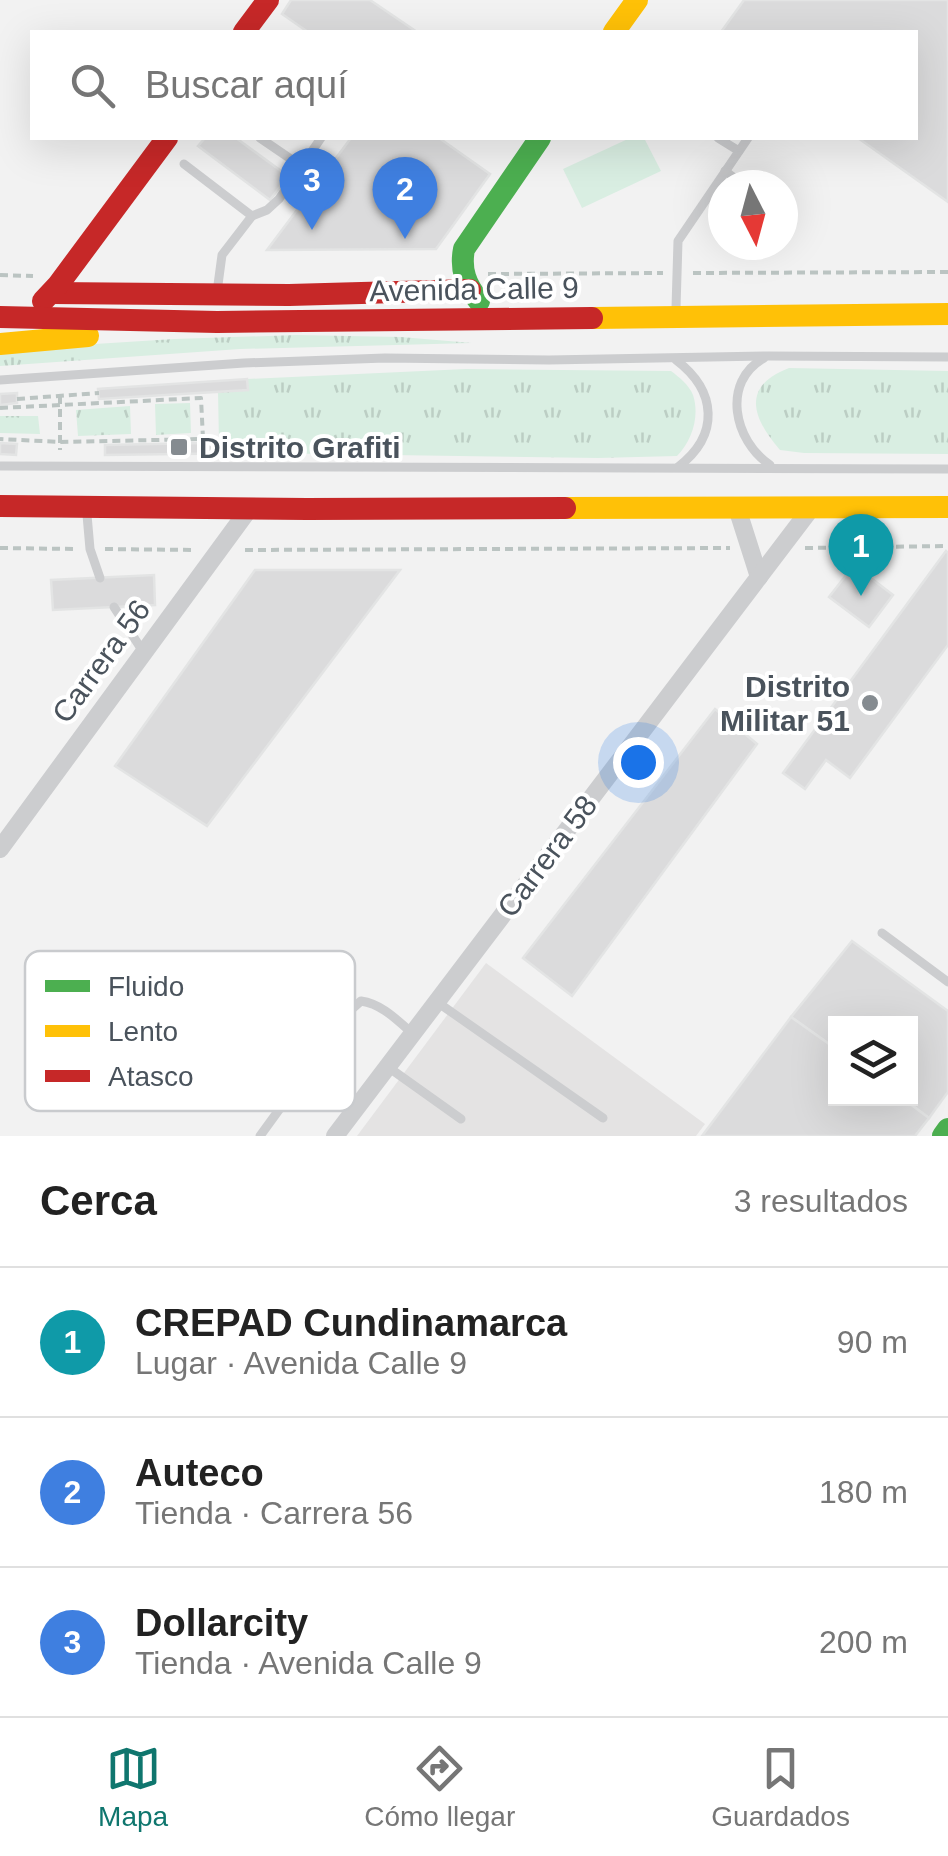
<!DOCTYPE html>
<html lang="es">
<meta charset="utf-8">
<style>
body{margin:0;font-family:Helvetica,sans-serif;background:#f6f6f6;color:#222}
.controls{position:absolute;right:30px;bottom:30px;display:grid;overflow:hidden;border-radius:0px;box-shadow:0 10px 40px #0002}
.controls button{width:90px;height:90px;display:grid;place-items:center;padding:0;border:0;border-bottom:2px solid #e0e0e0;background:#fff;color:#222;font:50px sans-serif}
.compass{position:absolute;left:708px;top:170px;width:90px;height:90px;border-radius:50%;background:#fff;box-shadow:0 10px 40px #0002;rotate:174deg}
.you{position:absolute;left:638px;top:762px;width:35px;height:35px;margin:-25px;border:8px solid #fff;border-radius:50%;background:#1a73e8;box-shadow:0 0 0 15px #1a73e833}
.badge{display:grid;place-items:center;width:65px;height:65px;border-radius:50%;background:#0f766e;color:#fff;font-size:32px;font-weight:700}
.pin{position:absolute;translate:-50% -82px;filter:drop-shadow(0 2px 5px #0008)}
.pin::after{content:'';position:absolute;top:52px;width:35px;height:30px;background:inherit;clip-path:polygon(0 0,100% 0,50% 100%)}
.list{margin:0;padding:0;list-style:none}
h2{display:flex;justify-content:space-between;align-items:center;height:130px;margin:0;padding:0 40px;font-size:42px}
h2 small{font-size:32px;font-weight:400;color:#767676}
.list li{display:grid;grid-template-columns:65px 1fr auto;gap:30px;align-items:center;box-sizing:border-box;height:150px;padding:0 40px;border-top:2px solid #e0e0e0}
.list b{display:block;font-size:38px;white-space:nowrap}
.list p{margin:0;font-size:32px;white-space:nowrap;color:#767676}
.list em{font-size:32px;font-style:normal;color:#767676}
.icon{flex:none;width:55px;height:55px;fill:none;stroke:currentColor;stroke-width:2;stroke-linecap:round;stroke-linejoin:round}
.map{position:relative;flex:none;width:948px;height:1136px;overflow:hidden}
.search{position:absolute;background:#fff;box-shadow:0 10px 40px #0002;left:30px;right:30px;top:30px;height:110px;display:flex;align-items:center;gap:25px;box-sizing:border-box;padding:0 35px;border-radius:0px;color:#767676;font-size:38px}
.sheet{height:580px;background:#fff}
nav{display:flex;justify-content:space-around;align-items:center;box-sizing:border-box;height:140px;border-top:2px solid #e0e0e0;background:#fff;font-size:28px;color:#767676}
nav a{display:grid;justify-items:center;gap:5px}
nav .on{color:#0f766e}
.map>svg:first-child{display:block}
.education{fill:#e4e3e3}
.grass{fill:url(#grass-tufts)}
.garden{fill:#d9eee2}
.building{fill:#dbdbdc;stroke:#e3e4e4;stroke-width:2.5}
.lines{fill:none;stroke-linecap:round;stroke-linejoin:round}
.path{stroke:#bbc4c2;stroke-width:4;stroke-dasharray:8 5;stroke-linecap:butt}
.lane{stroke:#cccdcf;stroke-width:9}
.street{stroke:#cccdcf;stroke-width:18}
.fast{stroke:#4caf50;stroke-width:22}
.slow{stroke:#ffc107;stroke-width:22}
.jam{stroke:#c62828;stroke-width:22}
.poi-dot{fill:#858b90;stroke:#fff;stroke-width:4}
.labels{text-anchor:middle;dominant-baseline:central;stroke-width:8;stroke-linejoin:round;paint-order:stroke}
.street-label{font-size:30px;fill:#4a535c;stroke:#fff}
.poi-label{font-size:30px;font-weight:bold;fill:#4a535c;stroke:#fff;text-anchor:start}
.key{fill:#fff;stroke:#c9cbce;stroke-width:2.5}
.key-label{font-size:28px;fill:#4a535c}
</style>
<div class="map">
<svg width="948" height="1136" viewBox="0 0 948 1136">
<defs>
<pattern id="grass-tufts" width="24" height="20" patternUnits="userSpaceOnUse" patternTransform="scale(2.5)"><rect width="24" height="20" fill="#d9eee2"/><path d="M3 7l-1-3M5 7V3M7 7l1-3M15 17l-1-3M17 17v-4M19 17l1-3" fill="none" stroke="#bccec4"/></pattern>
</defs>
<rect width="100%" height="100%" fill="#f2f2f2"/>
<!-- education -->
<polygon class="education" points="486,963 705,1124 696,1136 357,1136"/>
<!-- grass -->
<g class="grass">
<polygon points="297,335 401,337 472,343 240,349 0,366 0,350 174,339"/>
<path d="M789,368L948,371V454L804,453L780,450C752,418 741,386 789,368Z"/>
<path d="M466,369L671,371C679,377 689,385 693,395C700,416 692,441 677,456L598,458L254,453L253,443H219L218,392L248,389L247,379Z"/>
<polygon points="190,403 191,433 156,435 155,404"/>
<polygon points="130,406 131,434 78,436 76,410"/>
<polygon points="0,416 38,416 40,434 0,433"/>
</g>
<!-- garden -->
<polygon class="garden" points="630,138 644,138 661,171 582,208 563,169"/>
<!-- building -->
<g class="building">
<polygon points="291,0 370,0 417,32 308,32 282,14"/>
<polygon points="744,0 948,0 948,202 858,138 916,138 916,32 721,32"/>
<polygon points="205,138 236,138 288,176 270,200 198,146"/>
<polygon points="351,138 439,138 490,174 436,249 267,250"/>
<polygon points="247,379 248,390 99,399 98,389"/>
<polygon points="17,393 17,403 0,405 0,394"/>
<polygon points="0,443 17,444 16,455 0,454"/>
<polygon points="203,443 254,443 254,453 105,455 105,445"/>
<polygon points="946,551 948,553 948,645 850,778 826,760 805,789 783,773"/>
<polygon points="854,565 893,595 869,627 829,597"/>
<polygon points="255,570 400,570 207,826 115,766"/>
<polygon points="154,575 155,605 53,610 51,580"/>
<polygon points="715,709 757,744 572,996 523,958"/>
<polygon points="852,941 948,1011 948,1092 929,1118 902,1098 910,1098 910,1024 836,1024 836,1049 791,1017"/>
<polygon points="791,1017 836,1049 836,1098 902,1098 929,1118 915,1136 702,1136"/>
</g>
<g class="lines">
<!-- path -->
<g class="path">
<polyline points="693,273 948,272"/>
<polyline points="488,274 663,273"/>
<polyline points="0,275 33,276"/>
<polyline points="60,396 60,450"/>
<polyline points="17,399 99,393"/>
<polyline points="0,408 201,398 203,439 60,442 0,439"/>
<polyline points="0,548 75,549"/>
<polyline points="805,548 948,546"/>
<polyline points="105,549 195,550"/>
<polyline points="245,550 730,548"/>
</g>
<!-- lane -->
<g class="lane">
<polyline points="260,138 301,166"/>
<polyline points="718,138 739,151"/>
<polyline points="184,164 252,216 222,255 217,292"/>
<polyline points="725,171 744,185"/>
<polyline points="252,216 267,210 279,199 321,138"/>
<polyline points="676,308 678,241 748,138"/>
<path d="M764,358C721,382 734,441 770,465"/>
<path d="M676,360C717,391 720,435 678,467"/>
<polyline points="0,380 244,363 385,358 549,360 767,356 948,357"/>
<polyline points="0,466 948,469"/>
<polyline points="87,515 90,549 100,578"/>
<polyline points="114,607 144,653"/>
<polyline points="882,933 948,982"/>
<polyline points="437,1002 603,1118"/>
<polyline points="388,1067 461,1119"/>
<path d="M260,1136L353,1008L361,1001C382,1004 397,1020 413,1034"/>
</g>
<!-- street -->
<g class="street">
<polyline points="737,508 759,577"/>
<polyline points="0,849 249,509"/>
<polyline points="335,1136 812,507"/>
</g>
<!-- fast -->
<g class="fast">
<path d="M479,301C466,285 460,270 464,249L540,138"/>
<polyline points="943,1136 948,1129"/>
</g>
<!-- slow -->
<g class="slow">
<polyline points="614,32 637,0"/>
<polyline points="592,318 948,314"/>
<polyline points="0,344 88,336"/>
<polyline points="565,508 948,507"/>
</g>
<!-- jam -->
<g class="jam">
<polyline points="244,32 268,0"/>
<polyline points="52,293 289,295 470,290"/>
<polyline points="43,301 58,285 167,138"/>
<polyline points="0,317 217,322 592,318"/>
<polyline points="0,506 307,509 565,508"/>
</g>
</g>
<!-- markers -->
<g class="poi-dot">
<rect x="169" y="437" width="20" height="20" rx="5"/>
<circle cx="870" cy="703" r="10"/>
</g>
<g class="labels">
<!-- street labels -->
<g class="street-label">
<text transform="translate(474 289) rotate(-1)">Avenida Calle 9</text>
<text transform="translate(101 661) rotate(-54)">Carrera 56</text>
<text transform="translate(547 856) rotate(-53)">Carrera 58</text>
</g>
<!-- poi labels -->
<g class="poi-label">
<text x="199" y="447">Distrito Grafiti</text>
<text x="850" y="686" text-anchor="end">Distrito<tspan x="850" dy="34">Militar 51</tspan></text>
</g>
</g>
<!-- legend -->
<rect x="25" y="951" width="330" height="160" rx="15" class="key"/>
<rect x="45" y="980" width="45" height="12" fill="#4caf50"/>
<rect x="45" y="1025" width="45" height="12" fill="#ffc107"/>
<rect x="45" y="1070" width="45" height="12" fill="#c62828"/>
<g class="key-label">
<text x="108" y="996">Fluido</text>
<text x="108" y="1041">Lento</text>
<text x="108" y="1086">Atasco</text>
</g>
</svg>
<div class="controls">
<button><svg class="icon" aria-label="layers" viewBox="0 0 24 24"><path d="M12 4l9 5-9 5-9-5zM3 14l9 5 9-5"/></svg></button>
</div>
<svg class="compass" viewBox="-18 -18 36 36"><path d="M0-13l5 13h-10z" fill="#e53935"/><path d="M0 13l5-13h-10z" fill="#767676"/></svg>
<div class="you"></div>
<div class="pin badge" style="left:861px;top:596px;background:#0f9aa8">1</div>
<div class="pin badge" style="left:405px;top:239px;background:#3f7fe0">2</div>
<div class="pin badge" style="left:312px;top:230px;background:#3f7fe0">3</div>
<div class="search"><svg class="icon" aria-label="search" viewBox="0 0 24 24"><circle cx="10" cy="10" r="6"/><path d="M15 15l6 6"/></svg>Buscar aquí</div>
</div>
<section class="sheet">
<h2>Cerca<small>3 resultados</small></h2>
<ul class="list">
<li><span class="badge" style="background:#0f9aa8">1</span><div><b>CREPAD Cundinamarca</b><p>Lugar · Avenida Calle 9</p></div><em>90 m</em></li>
<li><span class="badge" style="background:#3f7fe0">2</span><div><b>Auteco</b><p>Tienda · Carrera 56</p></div><em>180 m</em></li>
<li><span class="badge" style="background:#3f7fe0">3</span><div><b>Dollarcity</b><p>Tienda · Avenida Calle 9</p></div><em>200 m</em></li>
</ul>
</section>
<nav>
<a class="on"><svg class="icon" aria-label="map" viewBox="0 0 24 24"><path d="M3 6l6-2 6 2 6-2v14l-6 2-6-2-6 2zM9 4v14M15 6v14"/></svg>Mapa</a>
<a><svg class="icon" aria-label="directions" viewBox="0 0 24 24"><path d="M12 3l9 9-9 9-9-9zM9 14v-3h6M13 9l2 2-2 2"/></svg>Cómo llegar</a>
<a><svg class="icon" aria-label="saved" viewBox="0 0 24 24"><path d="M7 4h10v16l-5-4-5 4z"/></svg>Guardados</a>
</nav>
